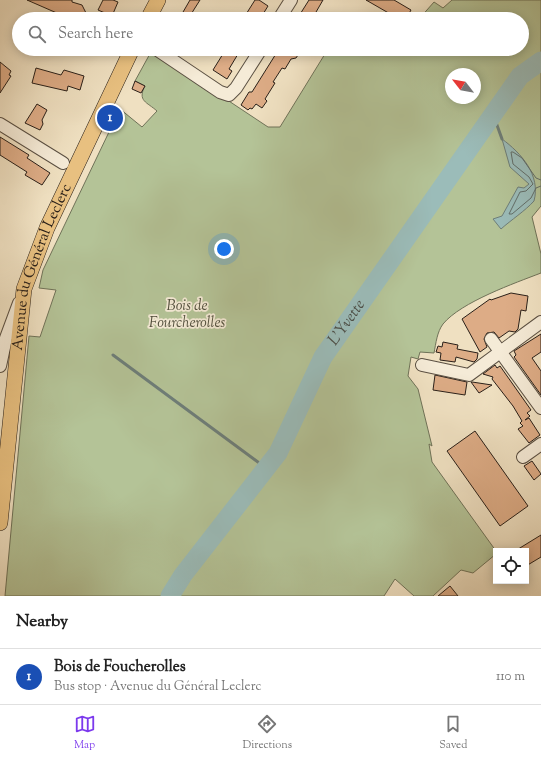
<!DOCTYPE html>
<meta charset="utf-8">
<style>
body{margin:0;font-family:"Sorts Mill Goudy",serif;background:#f6f6f6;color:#222}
.controls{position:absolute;right:12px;bottom:12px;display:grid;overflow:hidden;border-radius:0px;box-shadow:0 2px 10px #0003}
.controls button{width:36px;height:36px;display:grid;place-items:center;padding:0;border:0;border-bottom:1px solid #e0e0e0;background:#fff;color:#222;font:20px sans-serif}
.compass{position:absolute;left:445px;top:68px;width:36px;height:36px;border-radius:50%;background:#fff;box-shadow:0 2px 10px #0003;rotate:301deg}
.you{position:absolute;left:224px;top:249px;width:14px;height:14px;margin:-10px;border:3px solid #fff;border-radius:50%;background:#1a73e8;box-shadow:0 0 0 6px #1a73e833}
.badge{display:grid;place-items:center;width:26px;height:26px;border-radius:50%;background:#7c3aed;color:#fff;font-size:13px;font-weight:700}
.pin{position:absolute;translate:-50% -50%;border:2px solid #fff;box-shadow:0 1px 4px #0006}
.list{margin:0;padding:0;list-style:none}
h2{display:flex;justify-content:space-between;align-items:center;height:52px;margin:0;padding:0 16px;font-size:17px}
h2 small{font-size:13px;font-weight:400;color:#767676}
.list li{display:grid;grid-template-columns:26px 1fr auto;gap:12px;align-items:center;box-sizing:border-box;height:56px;padding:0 16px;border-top:1px solid #e0e0e0}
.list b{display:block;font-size:15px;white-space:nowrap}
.list p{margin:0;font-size:13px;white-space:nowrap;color:#767676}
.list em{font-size:13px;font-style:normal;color:#767676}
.icon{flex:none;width:22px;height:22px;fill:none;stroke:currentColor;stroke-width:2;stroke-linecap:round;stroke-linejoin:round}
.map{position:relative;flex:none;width:541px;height:596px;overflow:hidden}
.search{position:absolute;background:#fff;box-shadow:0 2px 10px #0003;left:12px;right:12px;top:12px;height:44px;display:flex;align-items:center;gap:10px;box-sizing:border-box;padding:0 14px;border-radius:22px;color:#767676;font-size:15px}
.sheet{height:108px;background:#fff}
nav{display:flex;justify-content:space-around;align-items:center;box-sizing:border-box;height:56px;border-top:1px solid #e0e0e0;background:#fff;font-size:11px;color:#767676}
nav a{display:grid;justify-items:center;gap:2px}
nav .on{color:#7c3aed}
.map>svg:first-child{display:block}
.green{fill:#b4c397;stroke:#6f7258;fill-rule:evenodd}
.water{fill:#9bbcb9;stroke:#6e7e79}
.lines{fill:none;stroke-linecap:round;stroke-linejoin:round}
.shore{stroke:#626e69;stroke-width:1}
.stream{stroke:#6e7e79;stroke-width:3}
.river{stroke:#9bbcb9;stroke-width:19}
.building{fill:#ddac86;stroke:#2a2019}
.minor-casing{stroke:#5b5043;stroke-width:14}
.major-casing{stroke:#2a2019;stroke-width:16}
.minor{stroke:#f5ebd7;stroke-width:12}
.major{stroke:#e8c080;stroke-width:15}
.labels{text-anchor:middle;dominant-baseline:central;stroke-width:3.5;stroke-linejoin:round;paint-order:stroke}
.street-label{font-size:15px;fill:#2a2019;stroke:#f5ebd7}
.park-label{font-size:15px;font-style:italic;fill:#53513f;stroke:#f5ebd7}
.water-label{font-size:16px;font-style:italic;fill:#4c4f49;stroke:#f5ebd7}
</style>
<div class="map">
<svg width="541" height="596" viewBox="0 0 541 596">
<rect width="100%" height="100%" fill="#efe0c1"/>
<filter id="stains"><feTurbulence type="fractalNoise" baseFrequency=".005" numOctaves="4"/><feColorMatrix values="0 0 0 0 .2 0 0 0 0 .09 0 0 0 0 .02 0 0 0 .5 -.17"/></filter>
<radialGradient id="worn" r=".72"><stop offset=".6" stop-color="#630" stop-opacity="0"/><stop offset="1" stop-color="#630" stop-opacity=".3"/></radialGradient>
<!-- green -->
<path class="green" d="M452,0H541V206L532,217L541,254V273C515,283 461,302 443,324C437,332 436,343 434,353L420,352L418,359L411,357L408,376L418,389L432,446L429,444L432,462L496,551V554L473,573L461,570L433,596H414L395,579L384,596H5L29,336L40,337L56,290L39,288L43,270L120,109L142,127L157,111C147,102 137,101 145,86L135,81L152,50L268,127H280L328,49H384L389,53L392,49H522V19H419L434,2L443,8ZM451,74H475V98H451Z"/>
<!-- water -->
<path class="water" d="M502,139C521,153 541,175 534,201C525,211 511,220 501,229L493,219L502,216L518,187L524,188L529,184L510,167Z"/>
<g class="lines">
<!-- shore -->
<polyline class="shore" points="541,180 536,178 522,158 513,152 511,152 513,164 529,177 533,184 526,191 520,192 509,214 512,214 531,198 536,188 541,186"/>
<!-- stream -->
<g class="stream">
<polyline points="493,114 502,139"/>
<polyline points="113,355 266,468"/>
</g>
<!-- river -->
<path class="river" id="s1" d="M170,596L183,575L278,453L323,357L520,76L541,61"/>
</g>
<!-- building -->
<g class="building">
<polygon points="27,0 72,0 72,2 82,5 88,17 81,15 80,19 67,15 66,17"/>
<polygon points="103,0 113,0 118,2 112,16 98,10"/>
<polygon points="190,0 200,0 188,19 179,19"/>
<polygon points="255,0 259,0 268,6 260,19 243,19"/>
<polygon points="309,0 323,0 312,19 297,19"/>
<polygon points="366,0 394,0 411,10 406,19 399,19"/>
<polygon points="226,49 241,49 229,69 232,71 227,79 213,70"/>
<polygon points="279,49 302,49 296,58 291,59 285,69 282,68 273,82 275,83 265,99 267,101 262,108 256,104 252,109 250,108 248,110 241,105 249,92 252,92"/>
<polygon points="0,62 11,71 9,75 11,76 0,93"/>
<polygon points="36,68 61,75 64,70 84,76 80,90 68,86 67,91 32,83"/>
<polygon points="135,81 145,86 141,93 132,89"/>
<polygon points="37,104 47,110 42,120 43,124 40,130 25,123"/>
<polygon points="0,137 29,155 27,158 50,173 42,185 25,175 27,172 0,155"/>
<polygon points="511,293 528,296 526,311 521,310 518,329 515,332 509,331 499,338 494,332 487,333 484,339 487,347 480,352 462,319 490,299 491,300"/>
<polygon points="541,334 541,352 532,358 541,371 541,395 514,357 516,355 514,351"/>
<polygon points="443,342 458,345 457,349 478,353 477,359 474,362 456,357 455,362 440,360 441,353 436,352 438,346 442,347"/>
<polygon points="495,365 497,368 500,366 531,410 527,413 530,416 525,420 529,418 540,435 529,443 518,429 523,426 520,423 522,421 513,406 492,379 493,377 483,374"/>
<polygon points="435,375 467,382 465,395 433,390"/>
<polygon points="471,382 472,382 492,385 479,393"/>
<polygon points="475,431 528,506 500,526 447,451"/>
<polygon points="532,461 541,474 534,480 524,466"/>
<polygon points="541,535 541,557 526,566 526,551 515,551"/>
<polygon points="450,586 458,596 438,596"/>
</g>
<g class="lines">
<!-- minor casing -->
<g class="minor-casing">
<g id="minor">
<polyline points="279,19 291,0"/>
<polyline points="156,49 220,92 229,95 236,88 261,49"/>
<polyline points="0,124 63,163"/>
<polyline points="491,339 541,408"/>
<polyline points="422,365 469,375 541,322"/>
<polyline points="0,366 6,338 19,303"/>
<polyline points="523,457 541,444"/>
</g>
</g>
<!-- major casing -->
<g class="major-casing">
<g id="major">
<polyline points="148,19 158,0"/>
<path id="s2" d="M0,523L24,289L47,228L132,49"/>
</g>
</g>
<!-- minor -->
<use href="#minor" class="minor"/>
<!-- major -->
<use href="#major" class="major"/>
</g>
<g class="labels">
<!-- street labels -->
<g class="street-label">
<text stroke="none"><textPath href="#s2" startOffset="261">Avenue du Général Leclerc</textPath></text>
</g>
<!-- park labels -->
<g class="park-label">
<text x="187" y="306">Bois de<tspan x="187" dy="17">Fourcherolles</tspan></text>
</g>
<!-- water labels -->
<g class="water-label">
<text stroke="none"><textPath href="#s1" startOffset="327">L'Yvette</textPath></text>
</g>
</g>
<rect width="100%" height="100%" filter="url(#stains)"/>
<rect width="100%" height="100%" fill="url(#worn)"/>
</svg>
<div class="controls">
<button><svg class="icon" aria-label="locate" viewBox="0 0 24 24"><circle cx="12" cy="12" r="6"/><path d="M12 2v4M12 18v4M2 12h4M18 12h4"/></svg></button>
</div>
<svg class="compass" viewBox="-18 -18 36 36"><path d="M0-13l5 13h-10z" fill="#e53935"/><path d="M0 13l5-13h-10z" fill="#767676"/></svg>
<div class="you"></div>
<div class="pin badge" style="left:110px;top:118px;background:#1a4fb4">1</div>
<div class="search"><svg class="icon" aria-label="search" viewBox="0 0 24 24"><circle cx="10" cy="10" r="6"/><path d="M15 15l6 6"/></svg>Search here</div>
</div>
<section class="sheet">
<h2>Nearby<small></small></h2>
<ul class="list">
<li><span class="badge" style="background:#1a4fb4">1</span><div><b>Bois de Foucherolles</b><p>Bus stop · Avenue du Général Leclerc</p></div><em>110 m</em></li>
</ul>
</section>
<nav>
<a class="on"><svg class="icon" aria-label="map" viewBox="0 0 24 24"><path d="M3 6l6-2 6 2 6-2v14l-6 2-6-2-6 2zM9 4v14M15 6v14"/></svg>Map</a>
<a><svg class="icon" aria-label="directions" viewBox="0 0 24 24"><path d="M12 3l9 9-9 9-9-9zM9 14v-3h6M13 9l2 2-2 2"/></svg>Directions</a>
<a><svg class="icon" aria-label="saved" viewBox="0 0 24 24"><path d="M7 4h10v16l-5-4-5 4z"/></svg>Saved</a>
</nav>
